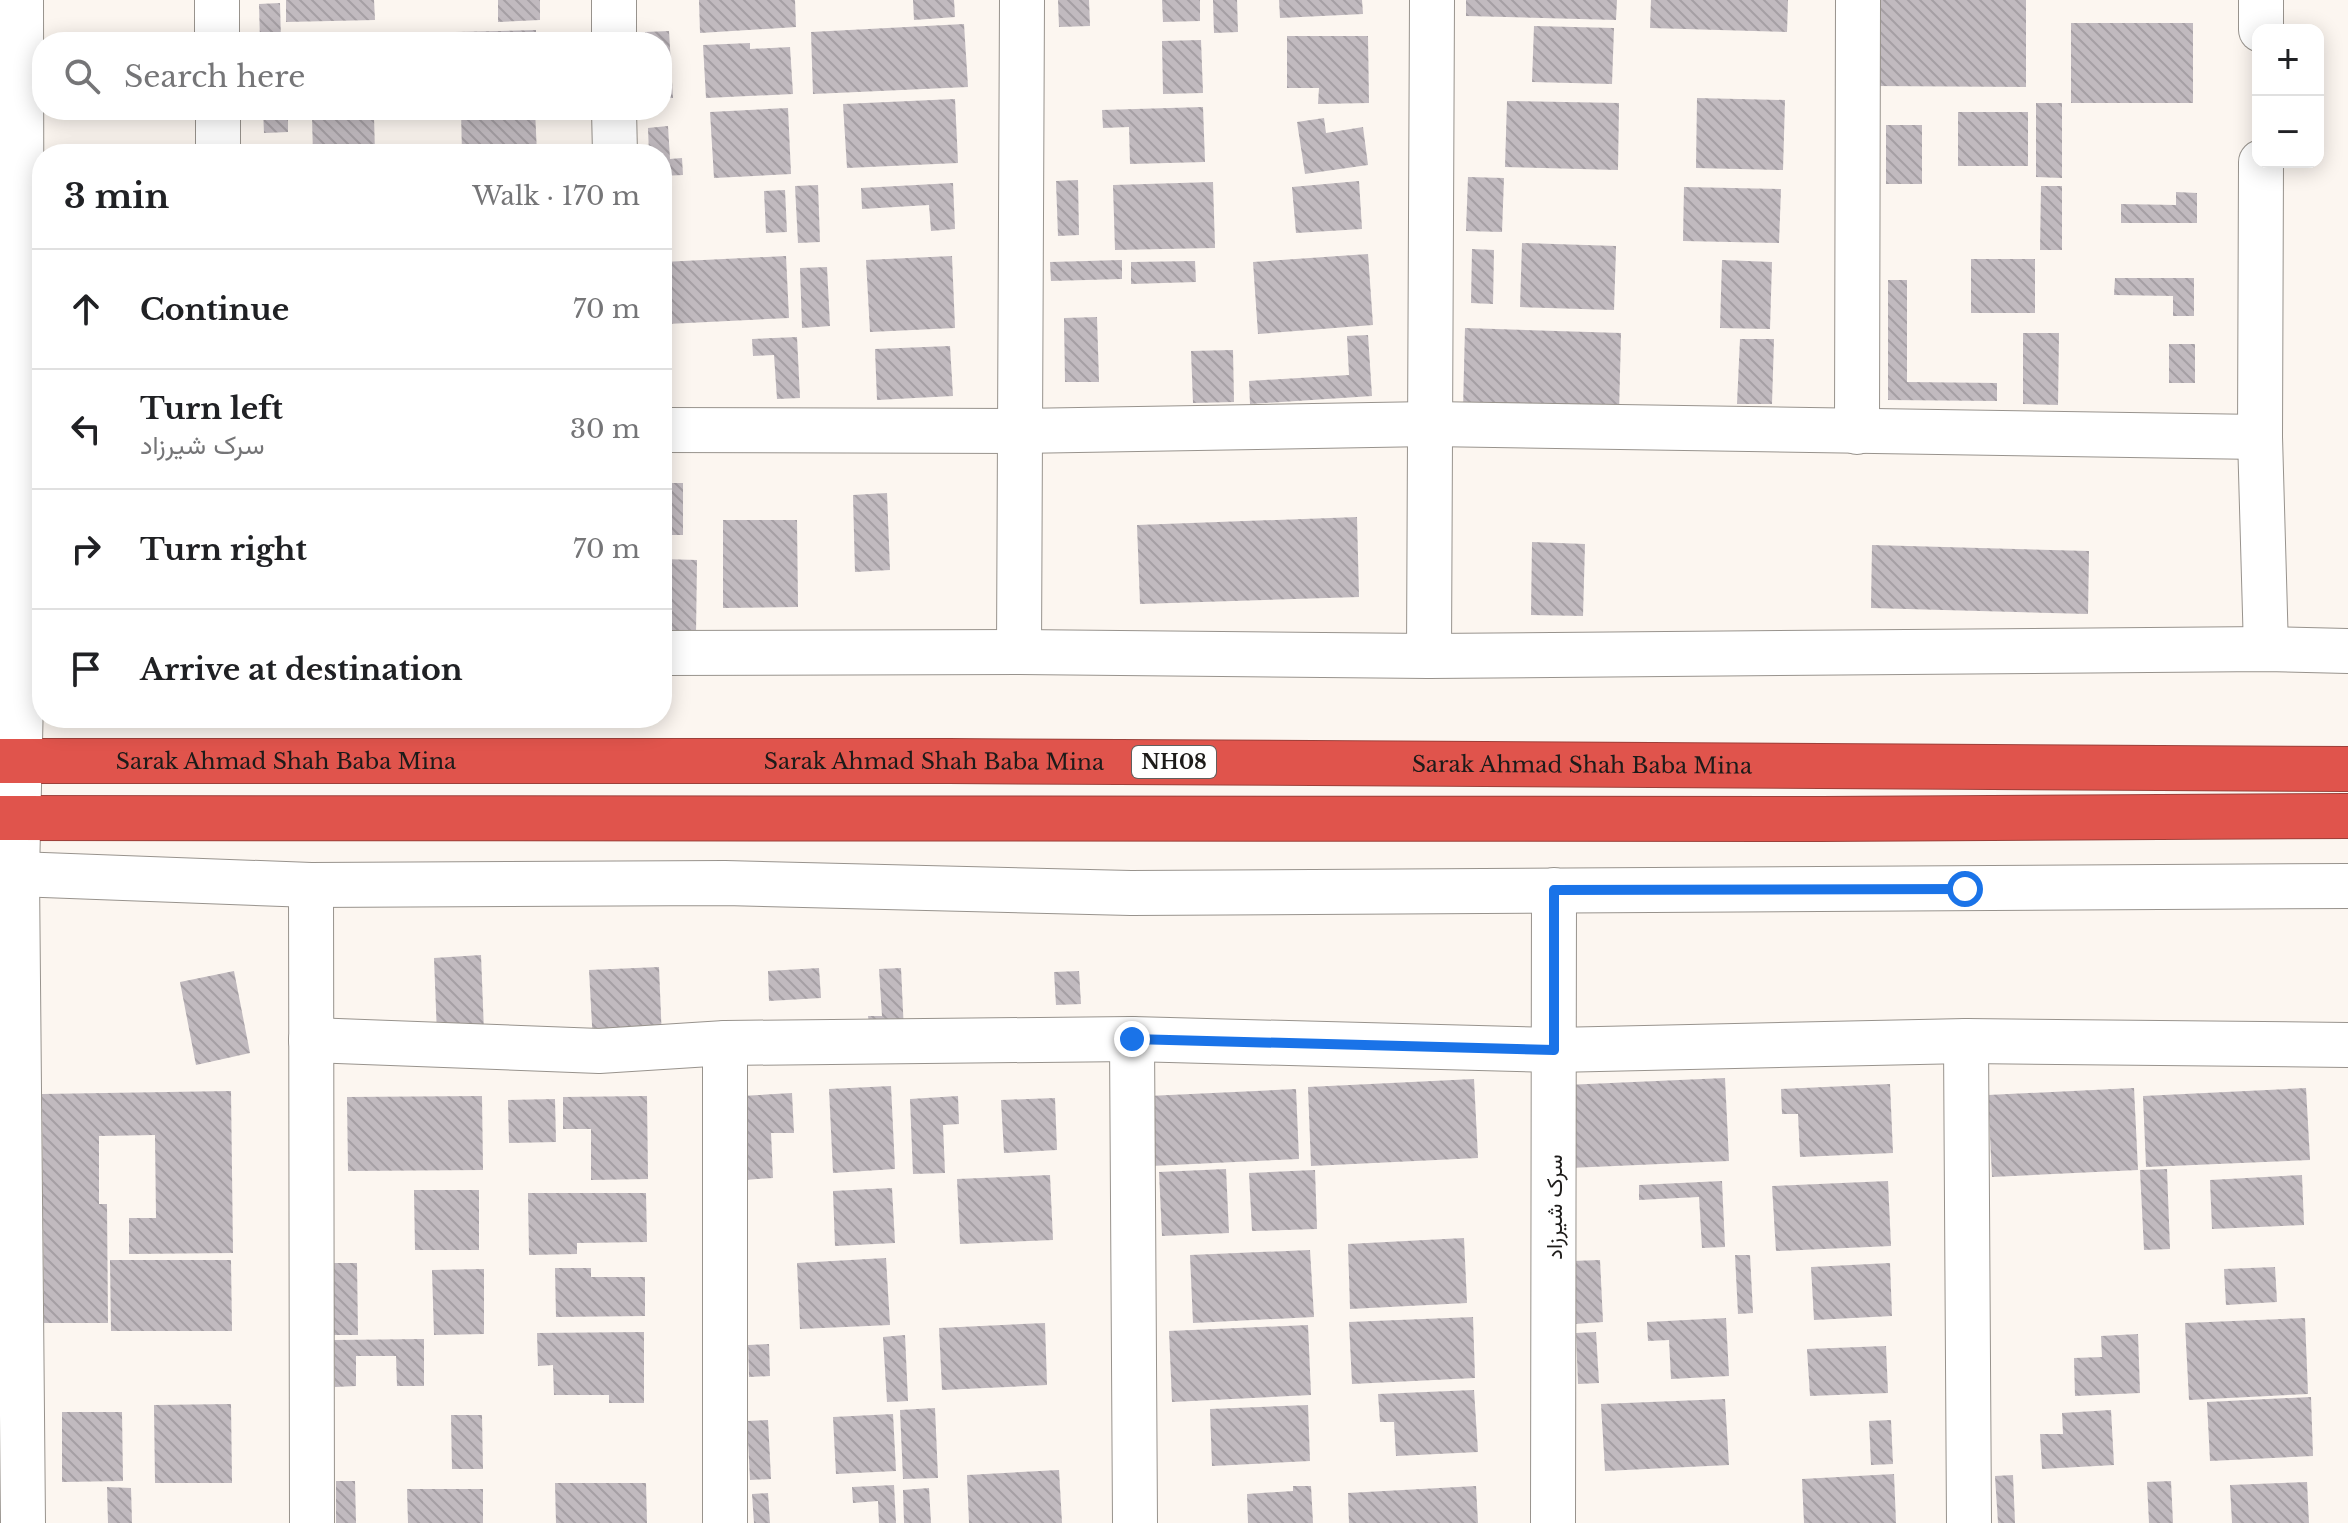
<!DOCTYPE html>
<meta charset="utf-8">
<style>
body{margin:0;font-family:"Libre Baskerville",Vazirmatn,serif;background:#f6f6f6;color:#202124}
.controls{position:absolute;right:24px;top:24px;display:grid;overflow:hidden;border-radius:16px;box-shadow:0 4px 20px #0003}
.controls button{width:72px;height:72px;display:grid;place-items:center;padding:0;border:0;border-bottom:2px solid #e0e0e0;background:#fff;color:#202124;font:40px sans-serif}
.stop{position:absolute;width:24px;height:24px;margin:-18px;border:6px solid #1a73e8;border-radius:50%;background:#fff}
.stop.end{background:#1a73e8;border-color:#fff;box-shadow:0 2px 8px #0008}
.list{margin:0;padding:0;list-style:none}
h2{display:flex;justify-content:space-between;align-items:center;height:104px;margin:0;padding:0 32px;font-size:34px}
h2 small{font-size:26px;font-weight:400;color:#757577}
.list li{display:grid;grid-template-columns:52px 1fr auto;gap:24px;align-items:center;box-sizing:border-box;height:120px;padding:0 32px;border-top:2px solid #e0e0e0}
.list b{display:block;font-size:30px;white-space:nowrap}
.list p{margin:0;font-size:26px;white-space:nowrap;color:#757577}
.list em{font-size:26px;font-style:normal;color:#757577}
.icon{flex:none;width:44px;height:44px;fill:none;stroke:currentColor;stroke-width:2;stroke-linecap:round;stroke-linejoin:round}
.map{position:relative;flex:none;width:2348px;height:1523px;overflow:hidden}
.search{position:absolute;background:#fff;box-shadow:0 4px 20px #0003;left:32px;top:32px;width:640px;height:88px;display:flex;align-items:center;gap:20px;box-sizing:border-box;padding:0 28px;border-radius:32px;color:#757577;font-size:30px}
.panel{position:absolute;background:#fff;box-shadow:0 4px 20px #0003;left:32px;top:144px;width:640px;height:584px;border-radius:32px}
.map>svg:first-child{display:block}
.building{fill:url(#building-back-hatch)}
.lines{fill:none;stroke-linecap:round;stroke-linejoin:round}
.minor-casing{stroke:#98938d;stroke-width:46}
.highway-casing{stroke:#9c403a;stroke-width:46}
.minor{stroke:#fff;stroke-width:44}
.highway{stroke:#e0544c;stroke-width:44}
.route{stroke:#1a73e8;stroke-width:10}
.labels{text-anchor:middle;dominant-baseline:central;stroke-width:8;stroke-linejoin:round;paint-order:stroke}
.shield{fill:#fff;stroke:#615f5e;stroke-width:2}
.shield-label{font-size:20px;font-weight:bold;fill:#1d1b19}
.street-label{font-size:22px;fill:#1d1b19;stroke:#fff}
</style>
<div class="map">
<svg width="2348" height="1523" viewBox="0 0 2348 1523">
<defs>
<pattern id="building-back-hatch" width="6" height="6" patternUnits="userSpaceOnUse" patternTransform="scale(2)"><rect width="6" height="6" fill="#c1babf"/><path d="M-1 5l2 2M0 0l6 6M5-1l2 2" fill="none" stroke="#a59fa4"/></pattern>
</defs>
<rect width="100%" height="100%" fill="#fcf6f0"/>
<!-- building -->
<g class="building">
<polygon points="286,0 374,0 375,20 286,22"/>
<polygon points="498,0 540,0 540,20 498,22"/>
<polygon points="699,0 795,0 796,27 700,33"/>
<polygon points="913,0 954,0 955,17 914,20"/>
<polygon points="1058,0 1089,0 1090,26 1059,27"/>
<polygon points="1162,0 1200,0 1200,21 1163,22"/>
<polygon points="1213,0 1237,0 1238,32 1214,33"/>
<polygon points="1279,0 1362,0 1363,14 1280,18"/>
<polygon points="1466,0 1617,0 1616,20 1466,16"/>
<polygon points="1651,0 1788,0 1787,32 1650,28"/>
<polygon points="1875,0 2026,0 2026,87 1875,86"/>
<polygon points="280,3 281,41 260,42 259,4"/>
<rect x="2071" y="23" width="122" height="80"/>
<polygon points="964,24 968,87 813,94 811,32"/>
<polygon points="1534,26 1614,28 1612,84 1532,82"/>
<polygon points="536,30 536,42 455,42 455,32"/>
<polygon points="669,31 673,98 662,98 662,42 645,42 645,32"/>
<polygon points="376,34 376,42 298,42 298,36"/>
<polygon points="1287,36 1368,36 1369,103 1318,104 1319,88 1287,88"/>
<polygon points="1201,40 1203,93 1163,94 1162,41"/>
<polygon points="750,43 750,49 790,47 793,94 706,98 703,45"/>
<polygon points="1697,98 1785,100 1783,170 1696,168"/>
<polygon points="955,99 958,163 847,168 843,104"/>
<polygon points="1507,101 1619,103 1618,170 1505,167"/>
<polygon points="2036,103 2062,103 2062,178 2036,177"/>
<polygon points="1203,107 1205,162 1130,164 1129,127 1103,128 1102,110"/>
<polygon points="788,108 791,174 714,178 710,112"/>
<polygon points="263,110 288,110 288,132 264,133"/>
<polygon points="461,110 535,110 537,154 462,154"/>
<rect x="1958" y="112" width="70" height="54"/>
<polygon points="374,117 375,154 313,154 312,118"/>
<polygon points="1324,118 1326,133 1363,127 1368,165 1305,174 1297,122"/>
<rect x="1886" y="125" width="36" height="59"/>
<polygon points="668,126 670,159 682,158 683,175 662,176 662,154 649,154 648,128"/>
<polygon points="1468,177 1504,178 1502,232 1466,231"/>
<polygon points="1078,180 1079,235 1058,236 1056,181"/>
<polygon points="1359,181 1362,229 1296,233 1292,187"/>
<polygon points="1213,182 1215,248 1115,250 1113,185"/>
<polygon points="953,183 955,229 931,231 929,205 862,209 861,188"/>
<polygon points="818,185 820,242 798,243 795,186"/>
<polygon points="2041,186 2062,186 2062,250 2040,250"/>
<polygon points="1684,187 1781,189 1779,243 1683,241"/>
<polygon points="785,190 787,232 766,233 764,191"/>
<polygon points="2176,192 2197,193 2197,223 2121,223 2121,204 2176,205"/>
<polygon points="1522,243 1616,246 1614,310 1520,307"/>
<polygon points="1472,249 1494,250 1493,304 1471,303"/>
<polygon points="1368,254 1373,325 1258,334 1253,262"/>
<polygon points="786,256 789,318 667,324 663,262"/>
<polygon points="952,256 955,328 870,332 866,260"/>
<rect x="1971" y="259" width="64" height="54"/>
<polygon points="1122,260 1122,279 1051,281 1050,262"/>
<polygon points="1722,260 1772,262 1770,329 1720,328"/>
<polygon points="1195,261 1196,282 1131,284 1131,262"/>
<polygon points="827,267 830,326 802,328 800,268"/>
<polygon points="2115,278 2194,278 2194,316 2173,316 2173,296 2114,295"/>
<polygon points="1888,280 1907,280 1907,382 1997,383 1997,401 1888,400"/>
<polygon points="1097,317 1099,382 1065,382 1064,318"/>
<polygon points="1465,328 1621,333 1619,414 1463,410"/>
<polygon points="2023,333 2059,333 2058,405 2023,404"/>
<polygon points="1368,335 1372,396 1250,404 1249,381 1349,375 1347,336"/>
<polygon points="797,337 800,398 777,399 774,355 753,356 752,339"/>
<polygon points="1740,339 1774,339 1772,404 1737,404"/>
<rect x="2169" y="344" width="26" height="39"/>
<polygon points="950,346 953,396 877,400 875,349"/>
<polygon points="1233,350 1234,402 1193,403 1191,351"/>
<rect x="662" y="483" width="21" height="52"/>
<polygon points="887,493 890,570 855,572 853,495"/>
<polygon points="1357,517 1359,597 1140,604 1137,525"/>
<polygon points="723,520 797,520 798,607 723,608"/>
<polygon points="1532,542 1585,544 1583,616 1531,615"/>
<polygon points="1872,545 2089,551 2088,614 1871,608"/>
<polygon points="662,559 697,560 696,634 662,634"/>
<polygon points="481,955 484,1032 437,1035 434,958"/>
<polygon points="659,967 662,1040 593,1043 589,970"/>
<polygon points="819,968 821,998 769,1001 768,971"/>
<polygon points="901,968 904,1032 870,1033 868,1016 882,1016 879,969"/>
<polygon points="234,971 250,1053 196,1065 180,982"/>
<polygon points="1079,971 1081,1004 1056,1005 1054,972"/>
<polygon points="1725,1078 1729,1161 1569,1168 1565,1085"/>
<polygon points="1474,1079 1478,1158 1311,1166 1308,1087"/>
<polygon points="1890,1084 1893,1153 1800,1157 1798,1114 1782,1114 1781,1089"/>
<polygon points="891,1086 895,1169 833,1173 829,1089"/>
<polygon points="2134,1088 2138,1170 1992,1177 1988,1095"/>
<polygon points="2306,1088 2310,1160 2146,1167 2143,1096"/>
<polygon points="1296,1089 1299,1159 1151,1166 1148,1096"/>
<polygon points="231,1091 233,1253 129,1254 129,1218 156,1218 155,1135 99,1136 99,1204 107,1204 108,1323 44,1323 42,1094"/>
<polygon points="792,1093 794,1133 771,1133 773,1178 744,1180 741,1096"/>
<polygon points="482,1096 483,1170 348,1171 347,1097"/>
<polygon points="647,1096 648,1179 591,1180 591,1129 563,1129 563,1097"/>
<polygon points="958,1096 959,1124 943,1125 945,1173 913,1174 910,1099"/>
<polygon points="1055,1098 1057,1150 1004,1153 1001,1100"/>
<polygon points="555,1099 556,1142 509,1143 508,1100"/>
<polygon points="1226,1169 1229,1233 1162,1236 1159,1172"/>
<polygon points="2167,1169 2170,1249 2144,1250 2140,1170"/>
<polygon points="1315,1170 1317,1229 1252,1231 1249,1173"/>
<polygon points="1050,1175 1053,1240 960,1244 957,1179"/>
<polygon points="2302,1175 2304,1225 2212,1229 2210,1180"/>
<polygon points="1722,1181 1725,1247 1702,1248 1699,1197 1639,1200 1639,1185"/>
<polygon points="1888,1181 1891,1246 1776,1251 1772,1186"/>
<polygon points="892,1188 895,1243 835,1246 833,1191"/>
<polygon points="414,1190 479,1190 479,1250 415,1250"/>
<polygon points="528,1193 646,1193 647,1242 577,1243 577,1254 529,1255"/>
<polygon points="1464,1238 1467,1303 1350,1309 1348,1244"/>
<polygon points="1310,1250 1314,1317 1193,1323 1190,1255"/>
<polygon points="1735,1255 1750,1255 1753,1313 1738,1314"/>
<polygon points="886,1258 890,1325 800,1329 797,1263"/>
<polygon points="110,1260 231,1260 232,1331 111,1331"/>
<polygon points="1600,1260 1603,1322 1575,1324 1572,1261"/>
<polygon points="329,1263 357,1263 358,1335 329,1335"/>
<polygon points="1890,1263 1892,1316 1814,1320 1811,1267"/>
<polygon points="2275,1267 2277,1302 2226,1305 2224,1269"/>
<polygon points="555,1268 591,1268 591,1277 645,1277 645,1316 556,1317"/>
<polygon points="484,1269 484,1334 434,1335 432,1270"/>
<polygon points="1473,1317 1475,1378 1352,1384 1349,1322"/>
<polygon points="1726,1318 1729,1376 1671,1379 1669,1340 1648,1341 1647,1322"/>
<polygon points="2305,1318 2308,1394 2189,1400 2185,1323"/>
<polygon points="1045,1323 1047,1385 942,1390 939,1328"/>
<polygon points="1308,1325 1311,1395 1172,1402 1169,1331"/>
<polygon points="644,1332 644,1403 609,1403 609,1395 554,1395 553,1365 538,1366 537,1333"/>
<polygon points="1596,1332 1599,1383 1578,1384 1576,1333"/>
<polygon points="2138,1334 2140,1393 2075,1396 2074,1358 2102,1357 2101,1336"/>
<polygon points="905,1335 908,1401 887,1402 883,1337"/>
<polygon points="424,1339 424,1386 397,1386 396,1356 356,1356 356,1386 335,1387 334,1340"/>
<polygon points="769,1344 770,1376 749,1377 748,1345"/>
<polygon points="1886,1346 1888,1393 1810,1396 1807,1349"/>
<polygon points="1474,1390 1478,1452 1396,1456 1394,1422 1380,1422 1378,1394"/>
<polygon points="2311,1397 2313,1456 2210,1461 2207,1402"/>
<polygon points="1725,1399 1729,1465 1605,1471 1601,1404"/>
<polygon points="231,1404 232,1483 155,1483 154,1405"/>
<polygon points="1308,1405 1310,1461 1212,1466 1210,1409"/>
<polygon points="935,1408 938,1478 903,1479 900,1410"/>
<polygon points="2111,1410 2114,1465 2042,1469 2040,1434 2063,1434 2062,1413"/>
<polygon points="62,1412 122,1412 123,1481 62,1482"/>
<polygon points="893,1414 896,1471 836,1474 833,1417"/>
<polygon points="451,1415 482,1415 483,1469 452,1469"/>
<polygon points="768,1420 771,1479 750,1480 747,1421"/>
<polygon points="1891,1420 1893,1464 1871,1465 1869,1421"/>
<polygon points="1059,1470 1062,1523 969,1523 967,1475"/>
<polygon points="1894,1474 1896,1523 1804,1523 1802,1479"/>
<polygon points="2013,1475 2015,1523 1998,1523 1995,1476"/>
<polygon points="336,1481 355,1481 356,1523 336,1523"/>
<polygon points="2171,1481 2173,1523 2149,1523 2147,1482"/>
<polygon points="2307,1482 2309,1523 2232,1523 2230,1485"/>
<polygon points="555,1483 646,1483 647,1523 556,1523"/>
<polygon points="894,1485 896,1523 879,1523 878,1501 853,1503 852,1487"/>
<polygon points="1293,1486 1311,1486 1313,1523 1248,1523 1247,1494 1293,1491"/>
<polygon points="1476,1486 1478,1523 1349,1523 1348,1493"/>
<polygon points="107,1487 131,1488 132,1523 108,1523"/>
<polygon points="929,1488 931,1523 904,1523 903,1490"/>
<polygon points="407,1489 483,1489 483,1523 408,1523"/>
<polygon points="768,1493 770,1523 754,1523 752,1494"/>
</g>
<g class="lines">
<!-- minor casing -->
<g class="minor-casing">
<g id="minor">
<polyline points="21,0 22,655 17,874 23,1523"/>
<polyline points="217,0 217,42"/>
<polyline points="614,0 614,42"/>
<polyline points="2261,30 2261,0"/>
<polyline points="218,110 218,154"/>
<polyline points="614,110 615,154"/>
<polyline points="2261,162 2260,437 2266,649"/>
<polyline points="662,430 1019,431 1430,424 2260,437"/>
<polyline points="1857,432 1858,0"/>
<polyline points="1019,652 1022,0"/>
<polyline points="662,653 1019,652 1429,656 2266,649 2348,651"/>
<polyline points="1429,656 1432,0"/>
<polyline points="0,875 17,874 311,885 725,883 1131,893 2348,886"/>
<polyline points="311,885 312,1523"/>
<polyline points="1132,1039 1135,1523"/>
<polyline points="311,1040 599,1051 725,1043 1132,1039 1554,1050 1966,1041 2348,1045"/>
<polyline points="1966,1041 1969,1523"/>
<polyline points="725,1043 725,1523"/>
<polyline points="1553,1523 1554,890"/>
</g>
</g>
<!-- highway casing -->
<g class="highway-casing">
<g id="highway">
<path id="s1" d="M0,761H948L2348,769"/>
<polyline points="0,818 1821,819 2348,816"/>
</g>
</g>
<!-- minor -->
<use href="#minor" class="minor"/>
<!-- highway -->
<use href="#highway" class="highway"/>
</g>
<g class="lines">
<!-- route -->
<polyline class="route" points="1132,1039 1554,1050 1554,890 1965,889"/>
</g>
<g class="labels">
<!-- shield labels -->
<rect class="shield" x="1132" y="746" width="84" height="32" rx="6"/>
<g class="shield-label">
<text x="1174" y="762">NH08</text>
</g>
<!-- street labels -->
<g class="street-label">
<text stroke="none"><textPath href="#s1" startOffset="286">Sarak Ahmad Shah Baba Mina</textPath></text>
<text stroke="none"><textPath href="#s1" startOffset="934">Sarak Ahmad Shah Baba Mina</textPath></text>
<text stroke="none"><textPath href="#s1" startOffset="1582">Sarak Ahmad Shah Baba Mina</textPath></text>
<text transform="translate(1554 1207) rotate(-90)">سرک شیرزاد</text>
</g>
</g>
</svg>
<div class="controls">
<button>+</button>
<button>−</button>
</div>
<div class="stop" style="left:1965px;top:889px"></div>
<div class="stop end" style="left:1132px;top:1039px"></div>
<div class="search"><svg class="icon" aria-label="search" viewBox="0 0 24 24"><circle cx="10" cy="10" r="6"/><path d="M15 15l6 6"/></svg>Search here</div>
<section class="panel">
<h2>3 min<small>Walk · 170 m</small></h2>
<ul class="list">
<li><svg class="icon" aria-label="ahead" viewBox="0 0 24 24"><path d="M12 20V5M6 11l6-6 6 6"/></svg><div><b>Continue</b></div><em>70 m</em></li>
<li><svg class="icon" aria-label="left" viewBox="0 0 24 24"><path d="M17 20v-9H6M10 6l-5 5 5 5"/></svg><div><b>Turn left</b><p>سرک شیرزاد</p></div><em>30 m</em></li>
<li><svg class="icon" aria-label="right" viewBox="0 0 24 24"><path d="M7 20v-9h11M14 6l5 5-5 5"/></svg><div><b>Turn right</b></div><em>70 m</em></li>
<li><svg class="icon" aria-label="arrive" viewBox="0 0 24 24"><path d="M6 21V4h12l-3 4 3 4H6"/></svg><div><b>Arrive at destination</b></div></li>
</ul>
</section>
</div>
